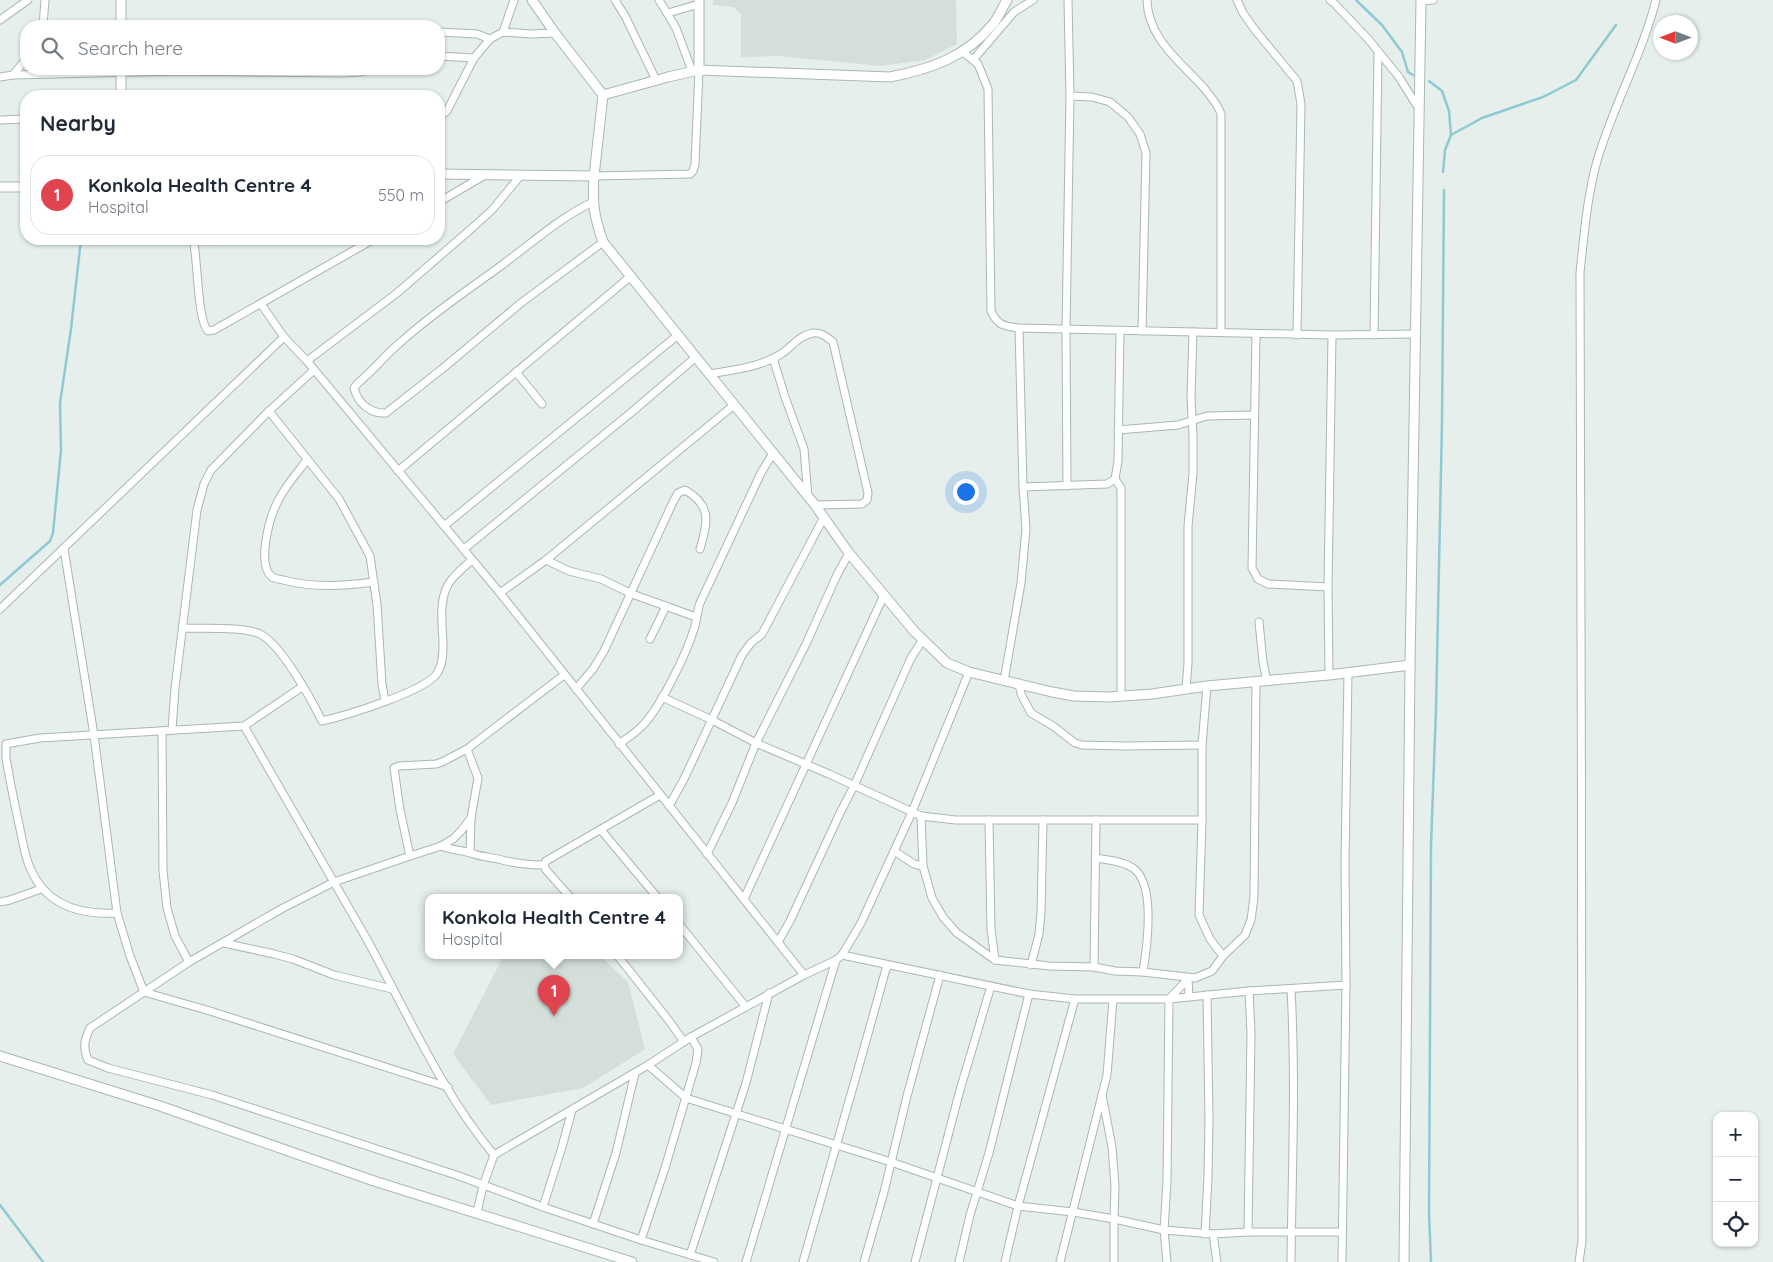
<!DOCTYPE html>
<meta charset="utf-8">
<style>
body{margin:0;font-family:Quicksand,sans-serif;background:#f6f6f7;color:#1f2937}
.controls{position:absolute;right:15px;bottom:15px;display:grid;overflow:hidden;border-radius:10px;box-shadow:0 1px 4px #0004}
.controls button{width:45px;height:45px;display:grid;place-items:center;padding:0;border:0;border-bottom:1px solid #e0e1e3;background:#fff;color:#1f2937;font:25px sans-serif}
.compass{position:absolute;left:1653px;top:15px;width:45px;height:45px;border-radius:50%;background:#fff;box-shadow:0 1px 4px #0004;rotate:270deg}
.you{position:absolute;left:965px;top:491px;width:18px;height:18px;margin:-12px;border:4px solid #fff;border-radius:50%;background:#1a73e8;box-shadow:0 0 0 8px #1a73e833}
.badge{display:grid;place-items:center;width:32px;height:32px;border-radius:50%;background:#0b8043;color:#fff;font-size:16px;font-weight:700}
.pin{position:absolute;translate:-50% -41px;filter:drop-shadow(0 1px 2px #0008)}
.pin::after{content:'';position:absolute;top:26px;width:18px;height:15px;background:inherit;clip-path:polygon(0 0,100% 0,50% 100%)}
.popup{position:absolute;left:425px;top:894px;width:258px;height:65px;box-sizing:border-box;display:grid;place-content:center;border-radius:10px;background:#fff;filter:drop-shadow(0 1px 4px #0005);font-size:16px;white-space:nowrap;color:#747a83}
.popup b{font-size:19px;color:#1f2937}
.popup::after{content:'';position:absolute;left:50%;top:100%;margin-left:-10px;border:10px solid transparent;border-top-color:#fff}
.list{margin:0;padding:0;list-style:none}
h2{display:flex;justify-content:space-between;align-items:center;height:65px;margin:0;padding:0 20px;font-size:21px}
h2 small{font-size:16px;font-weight:400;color:#747a83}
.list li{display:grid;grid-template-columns:32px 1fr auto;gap:15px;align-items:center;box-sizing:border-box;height:80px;margin:0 10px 10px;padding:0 10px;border:1px solid #e0e1e3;border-radius:20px}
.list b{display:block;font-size:19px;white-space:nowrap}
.list p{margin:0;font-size:16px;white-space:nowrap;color:#747a83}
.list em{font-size:16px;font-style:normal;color:#747a83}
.icon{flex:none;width:28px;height:28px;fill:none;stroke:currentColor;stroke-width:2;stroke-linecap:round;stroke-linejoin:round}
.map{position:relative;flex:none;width:1773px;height:1262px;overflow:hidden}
.search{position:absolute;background:#fff;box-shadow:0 1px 4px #0004;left:20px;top:20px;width:425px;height:55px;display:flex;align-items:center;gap:12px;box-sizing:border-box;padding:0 18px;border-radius:20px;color:#747a83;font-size:19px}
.panel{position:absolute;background:#fff;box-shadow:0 1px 4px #0004;left:20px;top:90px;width:425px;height:155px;border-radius:20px}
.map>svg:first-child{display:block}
.built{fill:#d4dfda}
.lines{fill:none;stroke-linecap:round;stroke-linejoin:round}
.stream{stroke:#8ec9d4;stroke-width:2.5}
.minor-casing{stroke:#a8b8b2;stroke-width:9}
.tertiary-casing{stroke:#a8b8b2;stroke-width:11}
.minor{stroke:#fff;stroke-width:7}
.tertiary{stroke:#fff;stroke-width:9}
</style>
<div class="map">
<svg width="1773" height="1262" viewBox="0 0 1773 1262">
<rect width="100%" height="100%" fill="#e6efeb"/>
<!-- built -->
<g class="built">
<polygon points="713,0 956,0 957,44 925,60 881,66 778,56 741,57 741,14 733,7 713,5"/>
<polygon points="504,955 599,955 628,982 645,1049 583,1088 491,1105 453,1054"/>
</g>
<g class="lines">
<!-- stream -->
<g class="stream">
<polyline points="1356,0 1382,25 1402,52 1408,72 1413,75"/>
<polyline points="1429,81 1442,91 1449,111 1451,135"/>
<polyline points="1443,172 1445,150 1451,135 1482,118 1543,97 1576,80 1616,25"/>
<polyline points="0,585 50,541 53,533 61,450 60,403 71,329 81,239"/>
<polyline points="0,1205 43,1262"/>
<polyline points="1431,1262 1429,1213 1431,845 1436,709 1442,422 1444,190"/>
</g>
<!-- minor casing -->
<g class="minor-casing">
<g id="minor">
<polyline points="615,0 625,16 656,80"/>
<polyline points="659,0 676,28 692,71"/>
<path d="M1147,0C1148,39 1180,61 1204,88C1210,96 1218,104 1221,114V332"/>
<polyline points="1237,0 1243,13 1255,30 1297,81 1301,104 1297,335"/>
<polyline points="1330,0 1335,4 1369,40 1399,77 1419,109"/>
<polyline points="1421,1 1433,0"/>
<polyline points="668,13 699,4"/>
<polyline points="0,20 28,0"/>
<polyline points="43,26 45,0"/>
<polyline points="439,32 477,34 490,39"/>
<polyline points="503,32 514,0"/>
<path d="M963,52L978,64L988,89L991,311C998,326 1004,326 1019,328L1332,335L1415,334"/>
<polyline points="439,56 474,58"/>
<polyline points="973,60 1014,12 1033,0"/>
<polyline points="13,75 179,71 341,73 361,72 372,69"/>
<polyline points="0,77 13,75 26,59"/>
<polyline points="1070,96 1092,97 1110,102 1128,117 1140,134 1146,153 1142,331"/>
<polyline points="439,116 442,115 447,111 474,58 490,39 503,32 531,34 555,33"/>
<polyline points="0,120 26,119"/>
<polyline points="594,176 690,174 693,171 695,164 699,70"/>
<polyline points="439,202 485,175"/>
<path d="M593,202C559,218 532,243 502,265C468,290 433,313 402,341C386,354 374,370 358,383L354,388C358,404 371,414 386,413L442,369L521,303L603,242"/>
<path d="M193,239C198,258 197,320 208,331L214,330L374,239"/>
<polyline points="261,304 284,337 307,361 500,593 804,975"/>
<polyline points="1256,334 1252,568 1258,579 1268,584 1328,587"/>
<polyline points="1374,335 1378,52"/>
<polyline points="773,358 785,397 804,449 808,497"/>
<polyline points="307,361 397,293 471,229 492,210 521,175"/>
<polyline points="516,372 542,404"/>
<path d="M710,374C732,370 761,367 781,354C791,348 799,335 813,333C821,332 827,337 833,342L868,493L867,500L862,504L815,505"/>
<polyline points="269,411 339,499 370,556 377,605 382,684 385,701"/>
<polyline points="1118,430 1178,425 1207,416 1254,415"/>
<path d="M307,460C297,473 285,486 278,501C270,516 256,564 272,577C275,579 280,579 283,580C313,588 344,586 374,582"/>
<polyline points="398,471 631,276"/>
<polyline points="1115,479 1121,488 1121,696"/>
<polyline points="1067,486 1066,330 1070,96 1068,0"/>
<polyline points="1023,487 1107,484 1115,479 1118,461 1120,331"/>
<polyline points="444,526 678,335"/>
<polyline points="64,549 94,735 117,913 130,956 144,992 210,1011 448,1087"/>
<polyline points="464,549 633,411 696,357"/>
<polyline points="546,560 569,571 601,579 632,594 696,617"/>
<polyline points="500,593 546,560 734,405"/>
<polyline points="0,609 284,337"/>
<polyline points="1259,622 1263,662 1267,681"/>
<path d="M183,628C203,629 243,626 260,634C281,644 311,699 322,721C344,716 428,691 438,672C443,663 443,652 443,642C442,622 438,595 452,579C458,572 465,566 472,560"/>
<polyline points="650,639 666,606"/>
<path d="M564,675L467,749L442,762L436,764L399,766L394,768L400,810L410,856L334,882L283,908L189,962L90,1028C84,1040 83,1048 88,1060L108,1068L212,1095L459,1176L543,1207L641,1240L714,1262"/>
<polyline points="1329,675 1328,587 1332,335"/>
<polyline points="1004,681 1021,583 1026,529 1023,487 1019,328"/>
<polyline points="1019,683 1021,694 1031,713 1053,726 1075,743 1082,745 1124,746 1202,745"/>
<polyline points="1207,686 1202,745 1202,820 1199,915 1210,939 1223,956"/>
<path d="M576,689L593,669L604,651L673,502L678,493L685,490C712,505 708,523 700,549"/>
<polyline points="1186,689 1188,663 1188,526 1193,474 1193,435 1191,397 1193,332"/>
<polyline points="662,697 712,720 756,743 829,774 921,816 956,820 1202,820"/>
<path d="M244,726C285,796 325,866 365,936C406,1010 440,1090 494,1155"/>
<polyline points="172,730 175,688 197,510 204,484 211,470 269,411 314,370"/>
<polyline points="162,731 163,871 167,908 175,936 189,962"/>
<path d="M619,744C627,738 636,733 643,725C661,706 686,655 694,629C697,621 697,611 700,603L761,473L773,453"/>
<polyline points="669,806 684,779 742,655 751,643 762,634 824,517"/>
<polyline points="921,816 923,866 932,898 943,917 957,933 995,960 1049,966 1094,967 1115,971 1143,972 1195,978 1212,971 1223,956 1245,935 1251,920 1254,897 1256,682"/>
<polyline points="989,820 991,929 995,960"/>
<polyline points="601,830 657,897"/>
<path d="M441,846C451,850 461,850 471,853C481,857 491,857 502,860C517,864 528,865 544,865"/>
<polyline points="894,851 914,864 923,866"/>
<polyline points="470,853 471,818"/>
<polyline points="707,854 732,803 756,743 806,644 837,575 849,553"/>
<polyline points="410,856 441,846 453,839 461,831 471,818 478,778 467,749"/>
<path d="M1096,858C1107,860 1123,861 1133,868C1156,884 1147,947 1143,972"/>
<polyline points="570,897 546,870 544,865 546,861 660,795"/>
<polyline points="744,899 884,595"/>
<polyline points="0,902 10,900 41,889"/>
<path d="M117,913C81,915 47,906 31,870C25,858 23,843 20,829C15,806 10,782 6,758V744L40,738L244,726L302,687"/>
<polyline points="679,924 746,1007"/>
<polyline points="778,942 790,921 841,811 854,786 911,658 922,641"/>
<polyline points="224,943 274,954 293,959 334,975 392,989"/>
<polyline points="617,955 670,1022 684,1042"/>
<polyline points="842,955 1029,994 1075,999 1169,999 1249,991 1346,985"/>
<polyline points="1031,965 1039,934 1041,912 1043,820"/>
<polyline points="1094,967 1096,820"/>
<polyline points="1188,979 1189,996"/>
<path d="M1291,989C1296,1080 1292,1171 1291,1262"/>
<polyline points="648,1065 686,1098 891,1162 1018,1206 1073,1212 1114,1219 1114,1262"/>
<polyline points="1102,1095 1112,1147 1115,1186 1114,1219 1164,1230 1213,1234 1248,1232 1342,1232"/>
<polyline points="543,1207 562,1147 572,1110"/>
<polyline points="477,1212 483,1186 494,1155 648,1065 691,1037 804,975 836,960 842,955 861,923 912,812 969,672"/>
<polyline points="593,1224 616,1153 635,1073"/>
<polyline points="1248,1232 1251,1033 1249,991"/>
<polyline points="1205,1234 1208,1177 1209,1119 1207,995"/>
<polyline points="1213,1234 1217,1262"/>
<polyline points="641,1240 665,1168 696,1063 698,1049 691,1037"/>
<polyline points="690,1255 746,1083 769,993"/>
<polyline points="746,1262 836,960"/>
<path d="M803,1262C831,1163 860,1065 887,965"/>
<polyline points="864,1262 884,1192 907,1096 940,975"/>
<polyline points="915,1262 960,1090 991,986"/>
<polyline points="959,1262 970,1215 989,1153 1029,994"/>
<polyline points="1005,1262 1018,1206 1075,999"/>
<polyline points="1060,1262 1107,1075 1113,1000"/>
<polyline points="1167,1262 1164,1230 1167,1182 1169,999 1188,979"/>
<polyline points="1342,1262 1346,985 1345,862 1348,673"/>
<path d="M1579,1262L1582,1241C1584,918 1579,596 1580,273C1584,235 1587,197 1597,161C1613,106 1642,55 1656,0"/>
</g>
</g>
<!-- tertiary casing -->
<g class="tertiary-casing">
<g id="tertiary">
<path d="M532,0L555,33L603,95L668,77L699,70L890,77C931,69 966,57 993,24C999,17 1002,8 1007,0"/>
<polyline points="699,0 699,70"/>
<polyline points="121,26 121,0"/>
<polyline points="121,96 121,69"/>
<path d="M439,174L594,176C592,203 594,216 603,242L815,505L849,553L914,631L947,663L969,672L1052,692L1074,696L1108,697L1152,694L1207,686L1329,675L1410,665L1421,0"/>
<polyline points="594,176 603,95"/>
<polyline points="0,187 26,187"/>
<polyline points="0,1056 160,1106 374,1181 632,1262"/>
<polyline points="1404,1262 1410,665"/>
</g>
</g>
<!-- minor -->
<use href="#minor" class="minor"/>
<!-- tertiary -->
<use href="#tertiary" class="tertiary"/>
</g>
</svg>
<div class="controls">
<button>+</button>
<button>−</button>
<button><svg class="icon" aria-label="locate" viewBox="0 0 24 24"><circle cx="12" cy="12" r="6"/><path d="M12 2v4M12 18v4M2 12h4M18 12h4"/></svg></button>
</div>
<svg class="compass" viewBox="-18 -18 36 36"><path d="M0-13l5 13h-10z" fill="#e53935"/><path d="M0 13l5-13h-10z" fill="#747a83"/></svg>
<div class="you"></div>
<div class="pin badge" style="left:554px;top:1016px;background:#e0444e">1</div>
<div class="popup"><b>Konkola Health Centre 4</b>Hospital</div>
<div class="search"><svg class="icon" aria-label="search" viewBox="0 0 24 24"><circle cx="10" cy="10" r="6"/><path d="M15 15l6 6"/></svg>Search here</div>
<section class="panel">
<h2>Nearby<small></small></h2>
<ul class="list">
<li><span class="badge" style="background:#e0444e">1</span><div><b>Konkola Health Centre 4</b><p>Hospital</p></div><em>550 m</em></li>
</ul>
</section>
</div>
